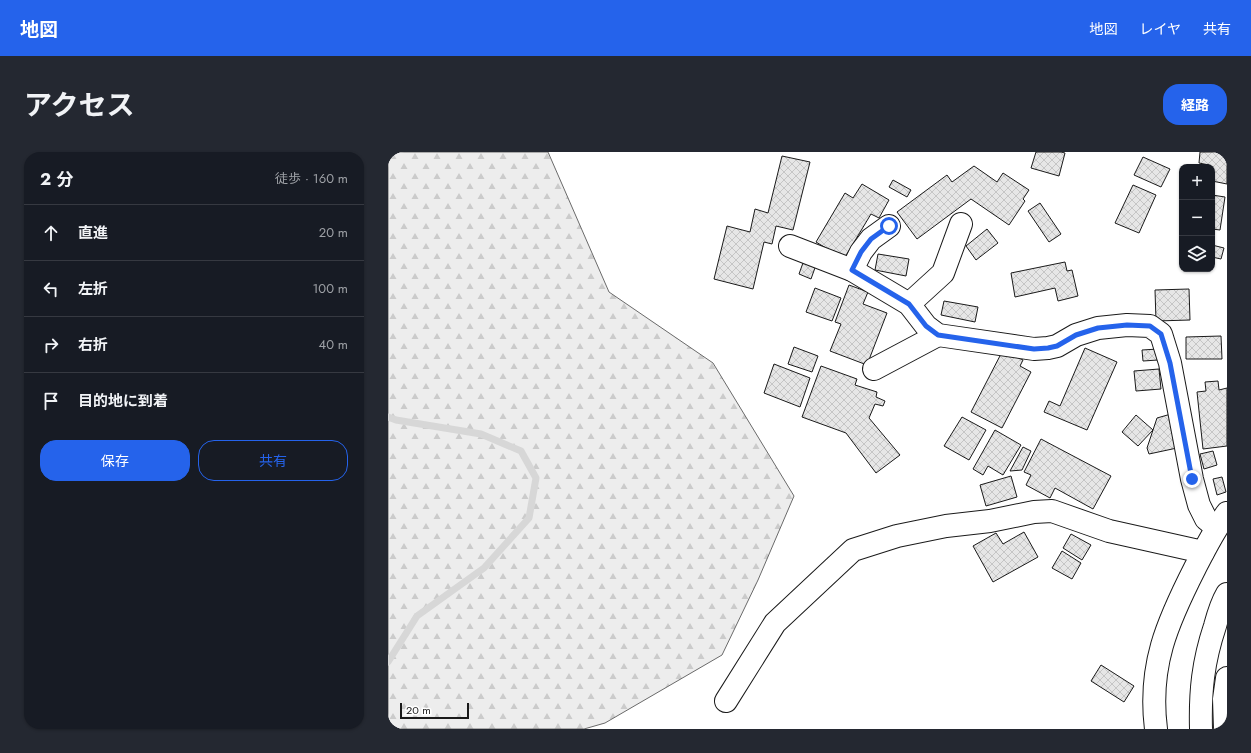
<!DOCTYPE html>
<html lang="ja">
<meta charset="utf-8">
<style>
body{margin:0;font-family:Jost,"Noto Sans JP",sans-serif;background:#242831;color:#f1f3f6}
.controls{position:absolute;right:12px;top:12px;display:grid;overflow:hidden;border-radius:8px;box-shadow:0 1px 3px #0004}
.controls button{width:36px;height:36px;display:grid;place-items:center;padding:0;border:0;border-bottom:1px solid #363941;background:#171b24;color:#f1f3f6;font:20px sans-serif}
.scale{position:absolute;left:12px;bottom:10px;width:69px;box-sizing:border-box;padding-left:4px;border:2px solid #1a1a1a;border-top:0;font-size:11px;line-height:14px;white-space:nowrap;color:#1a1a1a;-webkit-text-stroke:3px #fff;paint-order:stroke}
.stop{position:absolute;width:12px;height:12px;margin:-9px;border:3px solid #2563eb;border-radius:50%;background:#fff}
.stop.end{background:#2563eb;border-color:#fff;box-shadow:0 1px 4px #0008}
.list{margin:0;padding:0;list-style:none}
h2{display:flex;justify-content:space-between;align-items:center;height:52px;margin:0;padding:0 16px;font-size:17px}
h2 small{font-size:13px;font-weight:400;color:#9ea1a6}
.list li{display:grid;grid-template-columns:26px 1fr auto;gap:12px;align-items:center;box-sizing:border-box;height:56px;padding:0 16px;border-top:1px solid #363941}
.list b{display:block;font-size:15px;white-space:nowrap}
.list em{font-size:13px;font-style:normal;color:#9ea1a6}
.actions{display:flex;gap:8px;padding:12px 16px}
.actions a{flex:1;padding:9px 0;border:1px solid #2563eb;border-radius:16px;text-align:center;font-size:14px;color:#2563eb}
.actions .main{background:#2563eb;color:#fff}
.icon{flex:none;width:22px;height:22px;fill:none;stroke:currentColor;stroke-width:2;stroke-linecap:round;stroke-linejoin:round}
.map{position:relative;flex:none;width:839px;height:577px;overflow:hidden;border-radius:16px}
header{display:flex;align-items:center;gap:24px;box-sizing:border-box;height:56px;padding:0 20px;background:#2563eb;color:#fff}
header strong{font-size:19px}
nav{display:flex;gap:22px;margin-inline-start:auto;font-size:14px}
.intro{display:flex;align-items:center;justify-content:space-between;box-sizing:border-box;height:96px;padding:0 24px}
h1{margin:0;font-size:28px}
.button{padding:10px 18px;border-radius:16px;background:#2563eb;color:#fff;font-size:14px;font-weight:700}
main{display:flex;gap:24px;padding:0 24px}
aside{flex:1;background:#171b24;border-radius:16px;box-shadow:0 1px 3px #0004}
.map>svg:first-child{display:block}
.forest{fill:url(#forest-firs);stroke:#6a6a6a}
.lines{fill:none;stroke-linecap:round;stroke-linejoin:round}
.stream{stroke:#d7d7d7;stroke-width:7}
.building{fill:url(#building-cross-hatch);stroke:#1a1a1a}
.minor-casing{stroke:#1a1a1a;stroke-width:24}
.highway-casing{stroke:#1a1a1a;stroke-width:24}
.minor{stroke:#fff;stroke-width:22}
.highway{stroke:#fff;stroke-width:22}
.route{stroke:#2563eb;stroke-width:5}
</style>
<header>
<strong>地図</strong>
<nav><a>地図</a><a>レイヤ</a><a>共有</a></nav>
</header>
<div class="intro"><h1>アクセス</h1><a class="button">経路</a></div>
<main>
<aside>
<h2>2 分<small>徒歩 · 160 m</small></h2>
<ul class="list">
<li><svg class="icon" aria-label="ahead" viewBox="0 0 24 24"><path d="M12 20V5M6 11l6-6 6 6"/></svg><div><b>直進</b></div><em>20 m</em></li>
<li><svg class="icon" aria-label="left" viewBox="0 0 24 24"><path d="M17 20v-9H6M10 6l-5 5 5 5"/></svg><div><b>左折</b></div><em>100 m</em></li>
<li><svg class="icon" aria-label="right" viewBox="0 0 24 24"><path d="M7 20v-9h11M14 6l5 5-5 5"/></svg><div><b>右折</b></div><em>40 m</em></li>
<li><svg class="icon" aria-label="arrive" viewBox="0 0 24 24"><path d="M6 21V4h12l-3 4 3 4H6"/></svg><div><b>目的地に到着</b></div></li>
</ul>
<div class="actions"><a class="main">保存</a><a>共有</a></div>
</aside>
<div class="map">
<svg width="839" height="577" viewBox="0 0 839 577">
<defs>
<pattern id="forest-firs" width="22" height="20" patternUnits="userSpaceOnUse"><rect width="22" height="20" fill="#ededed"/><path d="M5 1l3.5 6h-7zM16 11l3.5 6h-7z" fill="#cbcbcb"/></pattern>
<pattern id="building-cross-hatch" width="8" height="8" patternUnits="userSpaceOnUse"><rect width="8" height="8" fill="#e6e6e6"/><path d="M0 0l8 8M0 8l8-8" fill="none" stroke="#c5c5c5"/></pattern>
</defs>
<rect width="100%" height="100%" fill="#fff"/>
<!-- forest -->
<polygon class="forest" points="0,0 160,0 221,140 325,211 406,344 370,428 334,503 217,571 196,577 0,577"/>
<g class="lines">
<!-- stream -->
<polyline class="stream" points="0,265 8,268 93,282 133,299 148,326 141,366 96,416 29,464 0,510"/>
</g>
<!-- building -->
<g class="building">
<polygon points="648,0 673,0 677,1 671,24 643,16"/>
<polygon points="812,0 839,0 839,32 824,29 824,15 820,15 821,13 811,11"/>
<polygon points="394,4 422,10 405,78 388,74 384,92 376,90 365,137 326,127 339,74 362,80 367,57 380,61"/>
<polygon points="755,5 782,17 773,35 746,23"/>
<polygon points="586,14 609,30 615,21 641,38 635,47 637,49 621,73 583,47 529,87 509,60 559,23 564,30"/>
<polygon points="505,28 523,38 519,45 501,35"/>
<polygon points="474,32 501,48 491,66 483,62 456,107 428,90 457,41 465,46"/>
<polygon points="745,33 768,43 751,81 727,71"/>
<polygon points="824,43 837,45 832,78 824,77"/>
<polygon points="652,51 673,82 661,90 640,59"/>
<polygon points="599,77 610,91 588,108 578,94"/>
<polygon points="824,93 836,96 833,107 824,105"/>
<polygon points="490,102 521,107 518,124 487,118"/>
<polygon points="416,108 428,113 423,127 411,122"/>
<polygon points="677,110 679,119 684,118 690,144 670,149 667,136 627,145 623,121"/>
<polygon points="461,133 480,140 475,152 499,161 479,213 442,199 453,172 447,170"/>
<polygon points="427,136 453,146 444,169 418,160"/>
<polygon points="801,137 802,168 768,169 767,138"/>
<polygon points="556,149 590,155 587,170 553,163"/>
<polygon points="833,184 834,207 798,207 798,185"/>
<polygon points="406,195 430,204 424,220 400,212"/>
<polygon points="697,196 729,210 699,278 656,260 661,249 672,254"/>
<polygon points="770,197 770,208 755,209 754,198"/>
<polygon points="615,198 635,208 632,214 643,220 614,276 583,260"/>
<polygon points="386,212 422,226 412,255 376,241"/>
<polygon points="433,214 469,227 467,233 489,240 488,245 497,249 495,254 487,252 481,266 512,303 488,321 458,281 414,265"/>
<polygon points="771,217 773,237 748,239 746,219"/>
<polygon points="830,229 831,238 839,236 839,294 815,297 809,240 818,239 817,230"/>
<polygon points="783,262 789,296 761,302 759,296 769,266"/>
<polygon points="748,263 765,278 750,294 734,280"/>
<polygon points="574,265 598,278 581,308 556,294"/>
<polygon points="607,278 633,293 615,323 600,314 595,323 585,317"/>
<polygon points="653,287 723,324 705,357 667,336 662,346 638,333 643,323 636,320"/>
<polygon points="635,295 643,299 634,318 622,319"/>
<polygon points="825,299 829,313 816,317 812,302"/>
<polygon points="623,324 629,345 598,354 592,333"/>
<polygon points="834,325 838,340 829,343 825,327"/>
<polygon points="636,380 650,405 605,430 585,394 608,381 615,392"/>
<polygon points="683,382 703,393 694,408 675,396"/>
<polygon points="674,399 693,411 684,427 664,416"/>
<polygon points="713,513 746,534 736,550 703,529"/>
</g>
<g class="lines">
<!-- minor casing -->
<g class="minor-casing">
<g id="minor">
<polyline points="402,94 464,118 521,152 538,174 550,183 646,197 660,196 669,194 688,183 710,176 739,173 762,174 773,182 782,211 804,327 811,353 818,367 828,375"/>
<polyline points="464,118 473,100 483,87 501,74"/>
<polyline points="521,152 555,121 573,72"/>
<polyline points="486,217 550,183"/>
<polyline points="338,549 387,471 465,398 509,384 558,374 602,369 646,360 664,359 721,379 815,400"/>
<path d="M768,577C760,514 779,471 807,416C817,397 826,378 839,361"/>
</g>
</g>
<!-- highway casing -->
<g class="highway-casing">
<g id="highway">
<path d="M813,577C812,539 815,510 827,474C830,463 833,452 839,442"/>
<polyline points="837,577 836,547 839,526"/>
</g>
</g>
<!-- minor -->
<use href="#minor" class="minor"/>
<!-- highway -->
<use href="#highway" class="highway"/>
</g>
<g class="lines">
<!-- route -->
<polyline class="route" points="501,74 483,87 473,100 464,118 521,152 538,174 550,183 646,197 660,196 669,194 688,183 710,176 739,173 762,174 773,182 782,211 804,327"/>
</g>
</svg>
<div class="controls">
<button>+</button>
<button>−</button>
<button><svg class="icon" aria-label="layers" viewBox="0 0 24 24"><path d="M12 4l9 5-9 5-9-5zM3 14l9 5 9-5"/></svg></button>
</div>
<div class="scale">20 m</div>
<div class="stop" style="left:501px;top:74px"></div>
<div class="stop end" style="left:804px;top:327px"></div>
</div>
</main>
